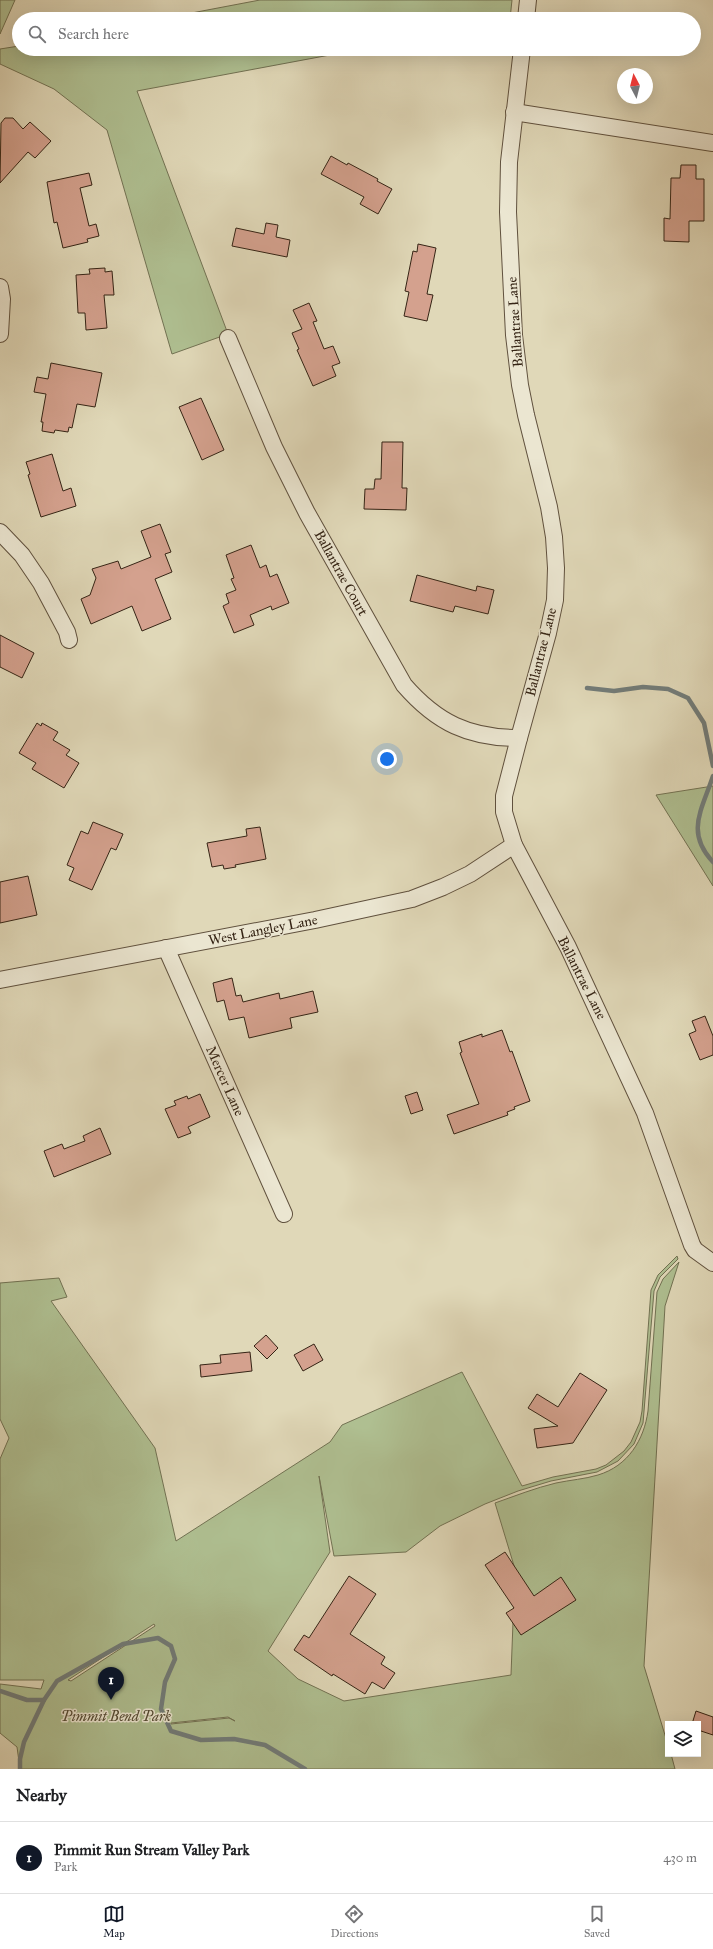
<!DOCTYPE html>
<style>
body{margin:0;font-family:"IM FELL Great Primer",serif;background:#f6f6f6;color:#202124}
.controls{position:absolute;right:12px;bottom:12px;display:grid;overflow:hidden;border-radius:0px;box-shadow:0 4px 16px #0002}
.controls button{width:36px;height:36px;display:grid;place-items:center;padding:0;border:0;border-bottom:1px solid #e0e0e0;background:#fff;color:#202124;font:20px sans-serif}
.compass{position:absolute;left:617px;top:68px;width:36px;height:36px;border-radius:50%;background:#fff;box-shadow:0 4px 16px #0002;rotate:353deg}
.you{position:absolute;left:387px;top:759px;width:14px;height:14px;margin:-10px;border:3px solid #fff;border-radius:50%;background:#1a73e8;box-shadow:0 0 0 6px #1a73e833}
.badge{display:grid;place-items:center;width:26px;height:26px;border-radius:50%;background:#111827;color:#fff;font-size:13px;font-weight:700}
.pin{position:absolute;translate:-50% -33px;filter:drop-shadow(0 1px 2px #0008)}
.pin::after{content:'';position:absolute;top:21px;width:14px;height:12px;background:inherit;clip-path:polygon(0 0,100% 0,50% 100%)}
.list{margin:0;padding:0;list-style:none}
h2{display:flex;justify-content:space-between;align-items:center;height:52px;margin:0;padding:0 16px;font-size:17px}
h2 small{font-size:13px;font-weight:400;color:#757577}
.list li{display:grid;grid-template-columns:26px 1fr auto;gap:12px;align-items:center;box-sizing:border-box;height:72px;padding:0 16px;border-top:1px solid #e0e0e0}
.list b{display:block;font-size:15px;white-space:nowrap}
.list p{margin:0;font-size:13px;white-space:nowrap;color:#757577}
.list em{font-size:13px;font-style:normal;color:#757577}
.icon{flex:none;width:22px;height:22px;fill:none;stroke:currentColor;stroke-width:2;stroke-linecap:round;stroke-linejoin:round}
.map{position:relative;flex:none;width:713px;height:1769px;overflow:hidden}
.search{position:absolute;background:#fff;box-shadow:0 4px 16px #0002;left:12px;right:12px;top:12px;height:44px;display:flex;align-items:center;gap:10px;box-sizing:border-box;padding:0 14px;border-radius:22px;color:#757577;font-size:15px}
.sheet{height:124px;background:#fff}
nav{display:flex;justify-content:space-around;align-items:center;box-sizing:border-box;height:56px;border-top:1px solid #e0e0e0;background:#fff;font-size:11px;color:#757577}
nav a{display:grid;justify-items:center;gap:2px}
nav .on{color:#111827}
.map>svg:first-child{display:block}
.green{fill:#afbf91;stroke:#727253;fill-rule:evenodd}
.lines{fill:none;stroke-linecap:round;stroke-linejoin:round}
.stream{stroke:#727c79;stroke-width:4.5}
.building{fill:#d4a18e;stroke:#352415}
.street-casing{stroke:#60513e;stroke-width:18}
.street{stroke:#ebe6d1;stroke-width:16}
.labels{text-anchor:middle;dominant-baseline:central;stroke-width:3;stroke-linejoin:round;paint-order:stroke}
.street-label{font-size:14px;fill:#352415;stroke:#ebe6d1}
.park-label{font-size:14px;font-style:italic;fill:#544b34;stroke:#ebe6d1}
</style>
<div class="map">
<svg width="713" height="1769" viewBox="0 0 713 1769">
<rect width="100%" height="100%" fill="#e0d8b8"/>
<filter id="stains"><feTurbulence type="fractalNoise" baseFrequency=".005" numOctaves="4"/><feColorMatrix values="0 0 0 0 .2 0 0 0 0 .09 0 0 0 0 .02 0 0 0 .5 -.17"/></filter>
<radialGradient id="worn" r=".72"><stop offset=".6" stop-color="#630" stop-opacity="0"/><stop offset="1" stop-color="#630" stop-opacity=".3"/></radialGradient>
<!-- green -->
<g class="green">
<polygon points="0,0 15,0 0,34"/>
<polygon points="260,0 512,0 510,19 160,19"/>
<polygon points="19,46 19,49 362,49 137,91 228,334 172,354 107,130 54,89 0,64 0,49"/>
<polygon points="713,786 713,886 656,795"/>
<path d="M677,1256L678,1259L660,1277L654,1291L643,1423L634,1444L618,1461L597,1472L551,1481L518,1491L485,1504L440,1526L406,1552L334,1556L319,1476L330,1552L268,1651L298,1679L344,1701L511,1675L515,1569L495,1503C515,1496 535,1488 556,1483C570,1480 585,1479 598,1475C628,1466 644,1440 648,1411L657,1292L663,1279L679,1262L665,1306L644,1666L668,1745V1754H671L675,1769H20L17,1747L0,1733V1684L41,1689L44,1680H0V1459L9,1438L0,1419V1283L59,1278L67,1297L51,1301L155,1448L176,1541L330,1442L342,1425L462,1372L522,1486L553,1477L596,1469L606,1465L624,1451L631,1442L640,1422L642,1411L651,1290L658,1275ZM154,1624L155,1626L71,1681L68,1680ZM228,1717L235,1721L229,1718L171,1724V1723Z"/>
</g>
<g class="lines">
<!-- stream -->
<g class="stream">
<polyline points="587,688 614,691 643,687 668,689 688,698 704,723 713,766"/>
<path d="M713,776C702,810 685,832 713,862"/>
<polyline points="0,1691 27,1700 44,1700"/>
<polyline points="20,1769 20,1759 24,1742 44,1700 57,1681 123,1644 158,1638 171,1646 175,1659 165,1682 161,1709 171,1731 201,1740 234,1739 265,1745 305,1769"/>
</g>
</g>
<!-- building -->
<g class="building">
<polygon points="5,118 13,118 23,129 30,122 51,141 35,158 28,152 0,183 1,123"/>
<polygon points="331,156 347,165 348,163 378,179 377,181 392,189 378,214 360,204 364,197 321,174"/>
<polygon points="681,165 696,165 696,179 704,179 704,221 689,221 689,242 664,241 664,218 670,219 671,178 680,178"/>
<polygon points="89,173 92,185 80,188 89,226 96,224 99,236 87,239 88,242 63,248 57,222 54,223 47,182"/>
<polygon points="266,223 278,225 276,237 290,240 287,257 232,246 236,228 264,234"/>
<polygon points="418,244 436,248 427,294 433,295 427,321 404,316 409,292 405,291 413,251 417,252"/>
<polygon points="105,268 105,272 112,271 114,295 104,295 107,328 86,330 85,313 78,313 76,275 90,274 89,269"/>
<polygon points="309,303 317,321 313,322 324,349 333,346 340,363 332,366 336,376 313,386 297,350 299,349 292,333 302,329 293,310"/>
<polygon points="51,363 102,373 95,407 77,404 72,428 69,427 68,432 55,430 54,433 42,431 43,422 41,422 46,394 34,392 37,377 48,379"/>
<polygon points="201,398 224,450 202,460 179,407"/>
<polygon points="382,442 403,442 402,488 407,488 406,510 364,509 365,489 374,489 375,479 381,479"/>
<polygon points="52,454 63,491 71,488 76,506 41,517 28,475 30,474 26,462"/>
<polygon points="160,524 171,552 165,554 172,572 155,579 171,619 142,631 132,606 91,624 81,599 90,595 96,578 92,569 118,561 121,569 151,557 141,531"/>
<polygon points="251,545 260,568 266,565 270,577 277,574 289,603 272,610 271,606 250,615 254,625 234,633 223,606 229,603 226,594 236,590 231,579 234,578 226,555"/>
<polygon points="417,575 476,591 477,586 494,590 488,614 455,606 453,612 410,601"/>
<polygon points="0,635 34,653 22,678 0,667"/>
<polygon points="37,723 41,726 42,723 58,732 53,740 70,750 66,755 79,763 64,788 32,769 36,763 19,753"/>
<polygon points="93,822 123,834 116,850 111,848 92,890 69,880 74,868 67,865 81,831 88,834"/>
<polygon points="260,827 266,859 235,865 236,867 224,869 223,865 212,867 207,843 247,836 246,829"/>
<polygon points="28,876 37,915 0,923 0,882"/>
<polygon points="232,978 236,996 241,995 243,1002 279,993 280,999 313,991 318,1012 290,1018 292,1028 249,1038 244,1017 229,1020 224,1000 217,1002 213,983"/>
<polygon points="705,1016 713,1036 713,1055 700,1060 689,1034 696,1031 692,1021"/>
<polygon points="502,1030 510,1052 512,1051 530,1101 514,1107 515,1109 507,1112 508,1115 454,1134 447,1115 479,1104 460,1053 462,1052 459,1042 482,1034 482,1037"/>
<polygon points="417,1092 423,1110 411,1114 405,1096"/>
<polygon points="200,1094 210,1117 188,1127 191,1133 178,1138 165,1109 176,1105 174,1101 187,1096 188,1099"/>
<polygon points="100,1128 111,1154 54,1177 44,1151 62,1144 64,1149 85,1141 83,1136"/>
<polygon points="266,1335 278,1348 267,1359 254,1346"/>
<polygon points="314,1344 323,1360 303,1371 294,1355"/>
<polygon points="250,1352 252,1371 201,1377 200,1365 221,1363 220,1355"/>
<polygon points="580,1373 607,1390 573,1443 537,1448 534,1429 558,1426 528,1408 537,1394 558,1407"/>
<polygon points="505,1552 534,1596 561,1577 576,1600 521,1635 506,1613 514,1608 485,1565"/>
<polygon points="349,1576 376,1594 350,1634 385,1657 381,1664 395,1673 384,1689 372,1682 365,1694 333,1674 332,1676 294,1650 304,1635 309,1638"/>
<polygon points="696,1711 713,1717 713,1735 698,1730 698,1724 692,1724"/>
</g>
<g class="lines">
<!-- street casing -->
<g class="street-casing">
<g id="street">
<polyline points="526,19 528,0"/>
<polyline points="522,49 509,162 508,212 514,335 520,385 526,415 549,507 554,537 556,568 555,600 548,633 519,738 504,796 504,812 514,845 568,947 645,1113 692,1245 695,1250 713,1263"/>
<polyline points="514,112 713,143"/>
<polyline points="0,287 2,299 0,334"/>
<path d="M228,338L274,447L307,513L404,685C437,723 469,738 519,738"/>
<polyline points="0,532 22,555 41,583 67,632 69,640"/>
<polyline points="166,948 284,1214"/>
<polyline points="0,980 315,920 412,899 443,887 470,874 514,845"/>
</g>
</g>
<!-- street -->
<use href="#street" class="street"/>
</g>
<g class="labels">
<!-- street labels -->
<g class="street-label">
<text transform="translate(515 322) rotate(-94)">Ballantrae Lane</text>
<text transform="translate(341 573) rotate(61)">Ballantrae Court</text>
<text transform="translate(541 652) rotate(-76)">Ballantrae Lane</text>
<text transform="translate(263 930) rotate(-11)">West Langley Lane</text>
<text transform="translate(582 978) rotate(63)">Ballantrae Lane</text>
<text transform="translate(225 1081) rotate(66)">Mercer Lane</text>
</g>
<!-- park labels -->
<g class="park-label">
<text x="116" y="1716">Pimmit Bend Park</text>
</g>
</g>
<rect width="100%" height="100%" filter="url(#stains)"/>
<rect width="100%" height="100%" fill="url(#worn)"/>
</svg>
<div class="controls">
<button><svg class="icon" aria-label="layers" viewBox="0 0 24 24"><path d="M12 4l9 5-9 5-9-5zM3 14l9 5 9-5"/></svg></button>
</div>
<svg class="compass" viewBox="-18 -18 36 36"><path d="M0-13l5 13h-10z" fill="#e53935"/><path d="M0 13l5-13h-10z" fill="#757577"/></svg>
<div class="you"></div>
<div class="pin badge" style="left:111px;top:1700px">1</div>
<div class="search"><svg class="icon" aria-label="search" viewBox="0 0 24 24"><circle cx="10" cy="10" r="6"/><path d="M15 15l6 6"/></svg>Search here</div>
</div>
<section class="sheet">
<h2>Nearby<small></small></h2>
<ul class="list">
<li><span class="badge">1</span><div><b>Pimmit Run Stream Valley Park</b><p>Park</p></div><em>430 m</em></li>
</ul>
</section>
<nav>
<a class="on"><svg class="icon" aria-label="map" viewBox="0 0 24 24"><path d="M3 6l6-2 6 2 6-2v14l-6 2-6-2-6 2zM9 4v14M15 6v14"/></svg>Map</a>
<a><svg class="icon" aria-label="directions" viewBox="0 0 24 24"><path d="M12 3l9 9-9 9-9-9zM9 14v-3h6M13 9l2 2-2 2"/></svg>Directions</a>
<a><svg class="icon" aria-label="saved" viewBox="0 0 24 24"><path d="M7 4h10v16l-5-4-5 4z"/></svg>Saved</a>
</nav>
